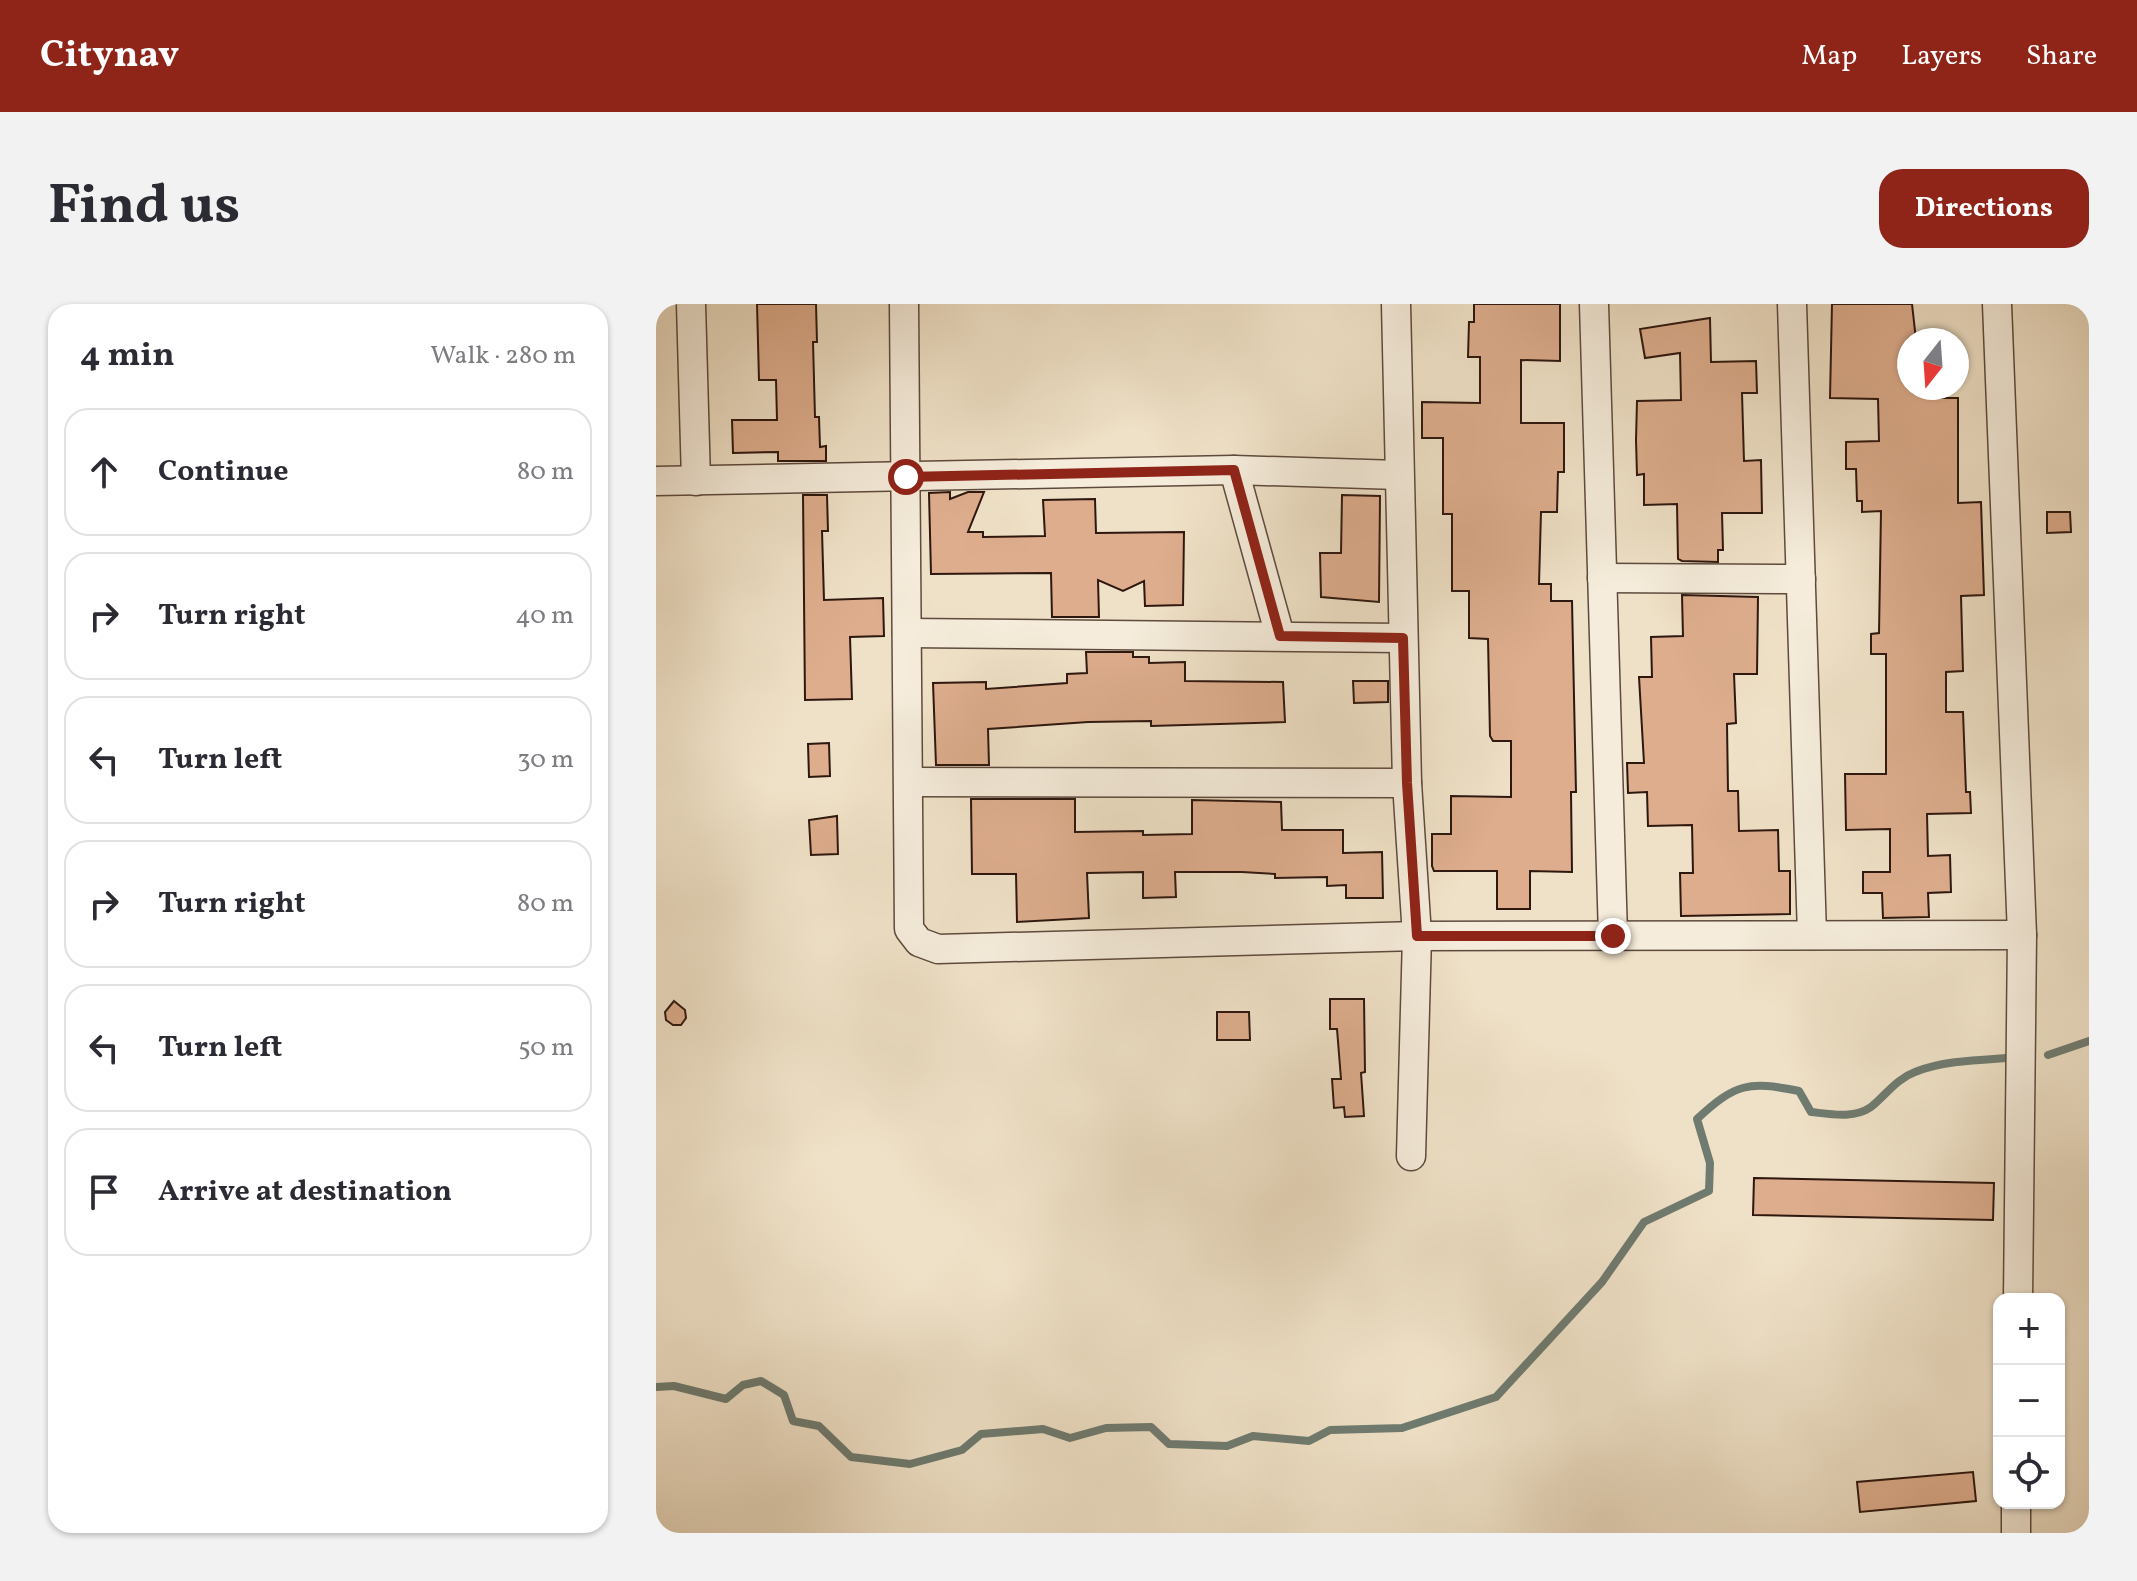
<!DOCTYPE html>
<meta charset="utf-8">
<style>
body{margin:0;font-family:Vollkorn,serif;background:#f2f2f3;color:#2b2b33}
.controls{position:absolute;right:24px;bottom:24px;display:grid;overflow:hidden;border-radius:16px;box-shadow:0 2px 6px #0004}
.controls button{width:72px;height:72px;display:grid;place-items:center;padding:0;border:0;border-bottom:2px solid #e1e1e2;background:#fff;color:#2b2b33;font:40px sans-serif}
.compass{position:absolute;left:1241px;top:24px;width:72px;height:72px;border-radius:50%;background:#fff;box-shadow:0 2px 6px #0004;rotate:197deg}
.stop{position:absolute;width:24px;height:24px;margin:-18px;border:6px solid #8f2418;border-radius:50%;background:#fff}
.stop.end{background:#8f2418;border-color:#fff;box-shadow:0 2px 8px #0008}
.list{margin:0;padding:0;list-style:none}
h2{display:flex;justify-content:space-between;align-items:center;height:104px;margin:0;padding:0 32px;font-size:34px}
h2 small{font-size:26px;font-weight:400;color:#7c7c81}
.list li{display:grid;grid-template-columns:52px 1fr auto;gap:24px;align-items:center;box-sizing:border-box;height:128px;margin:0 16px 16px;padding:0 16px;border:2px solid #e1e1e2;border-radius:24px}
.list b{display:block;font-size:30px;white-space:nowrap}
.list em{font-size:26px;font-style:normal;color:#7c7c81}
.icon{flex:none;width:44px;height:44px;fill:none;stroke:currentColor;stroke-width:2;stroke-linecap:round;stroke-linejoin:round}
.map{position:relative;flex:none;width:1433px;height:1229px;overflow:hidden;border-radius:24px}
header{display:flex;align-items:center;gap:48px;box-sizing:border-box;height:112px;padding:0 40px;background:#8f2418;color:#fff}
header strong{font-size:38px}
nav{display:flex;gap:44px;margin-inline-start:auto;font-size:28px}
.intro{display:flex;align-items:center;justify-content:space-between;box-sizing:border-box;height:192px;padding:0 48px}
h1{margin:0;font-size:56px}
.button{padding:20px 36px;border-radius:24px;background:#8f2418;color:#fff;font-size:28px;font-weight:700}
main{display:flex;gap:48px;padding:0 48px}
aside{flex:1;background:#fff;border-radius:24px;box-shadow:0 2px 6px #0004}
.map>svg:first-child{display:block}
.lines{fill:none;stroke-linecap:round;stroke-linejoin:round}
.stream{stroke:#6f7b70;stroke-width:8}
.building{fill:#ddad8d;stroke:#2e170f;stroke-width:2}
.minor-casing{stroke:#5e4a3d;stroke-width:31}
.minor{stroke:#f5ecdb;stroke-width:28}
.route{stroke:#8f2418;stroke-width:10}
</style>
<header>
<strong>Citynav</strong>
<nav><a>Map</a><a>Layers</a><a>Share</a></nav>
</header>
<div class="intro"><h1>Find us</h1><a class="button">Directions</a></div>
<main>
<aside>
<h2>4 min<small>Walk · 280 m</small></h2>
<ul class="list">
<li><svg class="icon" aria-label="ahead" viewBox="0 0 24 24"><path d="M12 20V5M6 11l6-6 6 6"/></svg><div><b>Continue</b></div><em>80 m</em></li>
<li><svg class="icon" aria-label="right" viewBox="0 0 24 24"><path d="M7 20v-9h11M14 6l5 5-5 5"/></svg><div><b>Turn right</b></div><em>40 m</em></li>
<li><svg class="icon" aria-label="left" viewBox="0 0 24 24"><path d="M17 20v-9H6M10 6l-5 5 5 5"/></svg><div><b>Turn left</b></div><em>30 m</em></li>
<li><svg class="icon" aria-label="right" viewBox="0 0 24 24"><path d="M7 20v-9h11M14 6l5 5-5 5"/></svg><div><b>Turn right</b></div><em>80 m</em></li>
<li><svg class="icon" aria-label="left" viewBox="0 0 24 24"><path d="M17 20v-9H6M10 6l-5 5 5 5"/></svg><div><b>Turn left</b></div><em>50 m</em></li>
<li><svg class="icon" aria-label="arrive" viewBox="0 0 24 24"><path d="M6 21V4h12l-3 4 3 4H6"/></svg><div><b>Arrive at destination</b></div></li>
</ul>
</aside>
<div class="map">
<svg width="1433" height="1229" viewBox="0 0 1433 1229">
<rect width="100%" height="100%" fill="#efe1c7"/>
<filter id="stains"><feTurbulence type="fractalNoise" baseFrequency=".0025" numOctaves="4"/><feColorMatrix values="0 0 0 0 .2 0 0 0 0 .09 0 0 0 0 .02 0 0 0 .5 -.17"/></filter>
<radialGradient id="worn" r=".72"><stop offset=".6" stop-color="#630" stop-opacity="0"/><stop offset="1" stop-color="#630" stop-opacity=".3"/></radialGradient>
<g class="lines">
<!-- stream -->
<g class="stream">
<polyline points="1392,751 1433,737"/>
<path d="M0,1083L18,1082L70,1095L87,1081L105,1077L128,1091L137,1117L163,1122L195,1153L254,1160L306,1146L325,1130L387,1125L414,1134L450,1124L495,1123L513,1140L571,1142L597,1132L653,1137L674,1126L746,1124L840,1093L946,978L988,918L1053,887L1054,859L1041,815C1080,779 1092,777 1143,787L1155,808C1174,810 1198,815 1215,803C1230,791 1240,775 1259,768C1286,757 1321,756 1351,754"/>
</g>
</g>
<!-- building -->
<g class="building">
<polygon points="101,0 160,0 161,38 157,38 159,113 163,113 164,143 170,142 170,157 122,157 122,148 77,149 76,116 121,116 120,76 103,76"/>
<polygon points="818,0 904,0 904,57 865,56 865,119 908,119 908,168 902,168 901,208 885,208 883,280 895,280 895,297 916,297 920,488 915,488 916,568 874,567 874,605 841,605 841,567 778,567 776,562 776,530 795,530 795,492 855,493 855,437 837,437 834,432 832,335 813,334 813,287 796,287 796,210 787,210 787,134 766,134 766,98 824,99 824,53 812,53 813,18 818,18"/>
<polygon points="1176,0 1256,0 1260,36 1253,36 1253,84 1280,84 1281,94 1302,94 1302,199 1325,198 1328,291 1305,292 1307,367 1290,368 1290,408 1307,408 1310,488 1314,488 1315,509 1271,510 1272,552 1294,551 1295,588 1272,589 1273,613 1227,614 1226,589 1207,589 1207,568 1234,568 1234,525 1190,526 1189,470 1230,470 1230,350 1215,350 1215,330 1223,329 1225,207 1206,208 1206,197 1201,197 1200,165 1190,165 1190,138 1223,137 1222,95 1174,94"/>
<polygon points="1054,14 1055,58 1100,57 1101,89 1086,89 1088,157 1105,156 1106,209 1066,209 1067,246 1062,246 1062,258 1026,257 1022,255 1021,200 988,201 988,170 981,171 980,136 981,97 1025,96 1024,49 989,54 984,25"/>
<polygon points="294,188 294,195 312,188 328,188 312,228 327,228 327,233 389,232 387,196 439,195 440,229 528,228 527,301 489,302 488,277 467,287 442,276 443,313 396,313 395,269 275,270 273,189"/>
<polygon points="147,191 171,191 172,227 166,227 168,296 227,294 228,332 194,333 196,395 149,396"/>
<polygon points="686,191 724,192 723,298 665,293 664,249 685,249"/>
<polygon points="1391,208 1414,208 1415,228 1391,229"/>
<polygon points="1026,291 1102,293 1101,370 1078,370 1080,419 1071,420 1072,487 1082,487 1083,527 1122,526 1123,567 1134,567 1134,610 1025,612 1024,569 1037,569 1036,521 992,522 991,488 972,489 971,459 988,459 983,373 996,373 995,333 1027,332"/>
<polygon points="430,348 477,348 477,353 493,353 493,359 529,358 529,377 627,378 629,418 495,422 495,417 432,418 332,425 333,461 280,461 277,379 330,378 330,385 411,379 411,370 431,369"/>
<polygon points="697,377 732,377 732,398 698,399"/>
<polygon points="173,439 174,472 153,473 152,440"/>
<polygon points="315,495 419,495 419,528 487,527 487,531 536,530 536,496 625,498 626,526 687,526 687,549 726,548 727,594 690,594 690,581 671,582 671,573 619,574 619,570 586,568 519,568 520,593 487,594 487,568 431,569 433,614 361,618 360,570 316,570"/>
<polygon points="181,512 182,550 155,551 153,516"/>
<polygon points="674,695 708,695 709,768 705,769 708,812 689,813 688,803 678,804 676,775 685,775 681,725 674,725"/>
<polygon points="18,697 29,706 30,714 25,721 17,721 10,716 9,708"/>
<polygon points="561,708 593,708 594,736 561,736"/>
<polygon points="1098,874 1338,879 1337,916 1097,911"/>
<polygon points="1317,1168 1320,1197 1204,1208 1201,1178"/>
</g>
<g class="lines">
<!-- minor casing -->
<g class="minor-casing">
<g id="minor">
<polyline points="35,0 40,177"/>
<polyline points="248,0 253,625 263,638 282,645 761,632 1366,631"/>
<polyline points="740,0 751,479 761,632 755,852"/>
<polyline points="938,0 957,632"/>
<polyline points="1136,0 1156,631"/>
<polyline points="1341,0 1366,631 1362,995"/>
<polyline points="578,166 624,332"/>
<polyline points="0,177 578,166 743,171"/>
<polyline points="946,274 1145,275"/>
<polyline points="251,329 747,334"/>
<polyline points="253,478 751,479"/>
<polyline points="1360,1229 1360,1199"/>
</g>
</g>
<!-- minor -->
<use href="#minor" class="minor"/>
</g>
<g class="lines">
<!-- route -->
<polyline class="route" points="250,173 578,166 624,332 747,334 751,479 761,632 957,632"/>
</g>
<rect width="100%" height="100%" filter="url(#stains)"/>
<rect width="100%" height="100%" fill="url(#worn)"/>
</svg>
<div class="controls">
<button>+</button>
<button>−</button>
<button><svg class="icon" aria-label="locate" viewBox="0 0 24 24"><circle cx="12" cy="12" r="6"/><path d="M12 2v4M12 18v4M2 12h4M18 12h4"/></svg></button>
</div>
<svg class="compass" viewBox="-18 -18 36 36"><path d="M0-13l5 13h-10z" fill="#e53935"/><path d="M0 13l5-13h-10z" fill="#7c7c81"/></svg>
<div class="stop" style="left:250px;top:173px"></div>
<div class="stop end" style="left:957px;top:632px"></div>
</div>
</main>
